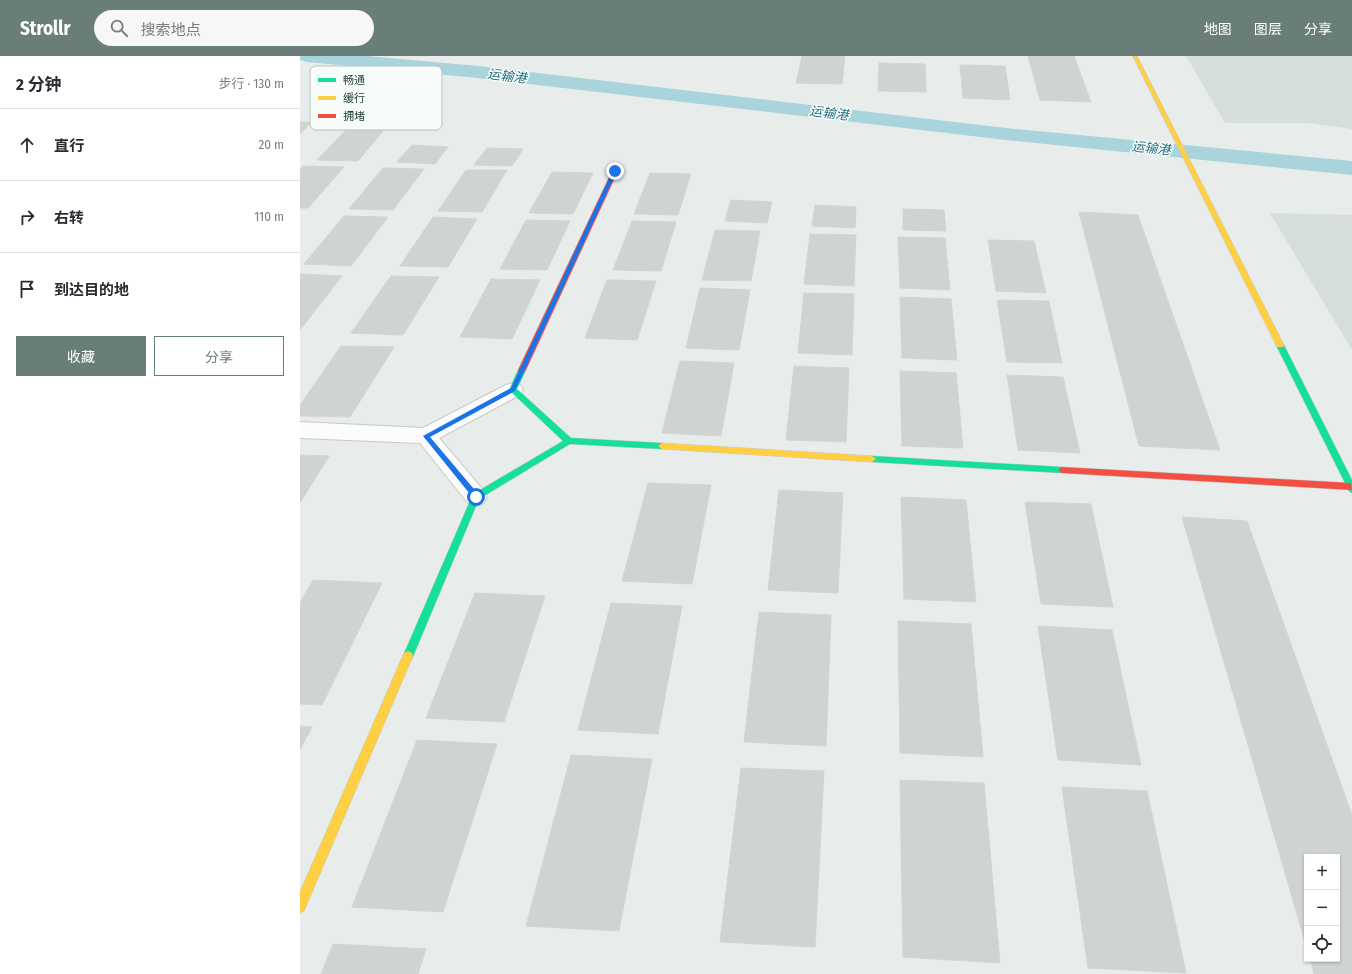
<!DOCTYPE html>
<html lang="zh">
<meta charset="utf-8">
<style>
body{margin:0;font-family:"Fira Sans Condensed","Noto Sans SC",sans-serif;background:#f7f7f7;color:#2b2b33}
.controls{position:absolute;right:12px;bottom:12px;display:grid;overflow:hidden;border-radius:0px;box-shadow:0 1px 3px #0004}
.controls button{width:36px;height:36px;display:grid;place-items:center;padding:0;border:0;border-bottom:1px solid #e1e1e2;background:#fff;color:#2b2b33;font:20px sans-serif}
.stop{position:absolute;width:12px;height:12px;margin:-9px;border:3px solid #1a73e8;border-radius:50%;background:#fff}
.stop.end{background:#1a73e8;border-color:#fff;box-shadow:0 1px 4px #0008}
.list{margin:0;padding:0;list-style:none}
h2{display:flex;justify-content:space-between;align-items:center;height:52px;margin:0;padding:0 16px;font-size:17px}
h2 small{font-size:13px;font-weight:400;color:#7c7c81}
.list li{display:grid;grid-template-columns:26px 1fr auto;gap:12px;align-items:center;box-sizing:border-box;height:72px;padding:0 16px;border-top:1px solid #e1e1e2}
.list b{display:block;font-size:15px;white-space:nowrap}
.list em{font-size:13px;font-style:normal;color:#7c7c81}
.actions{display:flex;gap:8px;padding:12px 16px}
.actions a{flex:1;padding:9px 0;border:1px solid #697e78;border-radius:0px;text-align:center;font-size:14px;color:#697e78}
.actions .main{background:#697e78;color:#fff}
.icon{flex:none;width:22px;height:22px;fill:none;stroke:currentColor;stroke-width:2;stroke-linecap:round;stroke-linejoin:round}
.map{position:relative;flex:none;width:1052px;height:918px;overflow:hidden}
header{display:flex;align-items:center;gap:24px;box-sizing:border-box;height:56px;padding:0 20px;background:#697e78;color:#fff}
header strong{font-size:19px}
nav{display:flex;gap:22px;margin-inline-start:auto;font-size:14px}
.search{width:280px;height:36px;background:#f7f7f7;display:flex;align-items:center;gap:10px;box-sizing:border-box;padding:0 14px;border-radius:22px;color:#7c7c81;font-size:15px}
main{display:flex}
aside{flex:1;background:#fff}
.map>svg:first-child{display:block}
.built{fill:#d6dedb}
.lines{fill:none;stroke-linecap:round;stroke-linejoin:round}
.canal{fill:#a9d4db;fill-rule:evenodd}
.building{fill:#cfd4d2;stroke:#d1d6d4}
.street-casing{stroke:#c5cac8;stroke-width:2}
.fast-casing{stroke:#c3cbc8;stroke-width:1}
.slow-casing{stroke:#c3cbc8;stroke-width:1}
.jam-casing{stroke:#c3cbc8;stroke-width:1}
.street{fill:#fcfcfc;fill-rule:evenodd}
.fast{fill:#16e098;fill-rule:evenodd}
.slow{fill:#ffcf43;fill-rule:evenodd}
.jam{fill:#f24e42;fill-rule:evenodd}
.route{fill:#1a73e8}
.labels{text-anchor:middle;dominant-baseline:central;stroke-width:3;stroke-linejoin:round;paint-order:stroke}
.far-water-label{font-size:13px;font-style:italic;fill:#1c6f80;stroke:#f7fbf9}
.key{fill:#f7fbf9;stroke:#b8c4c0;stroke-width:1}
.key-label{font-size:11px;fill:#24423a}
</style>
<header>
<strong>Strollr</strong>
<div class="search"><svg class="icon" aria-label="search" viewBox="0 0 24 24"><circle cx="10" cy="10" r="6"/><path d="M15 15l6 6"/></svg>搜索地点</div>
<nav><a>地图</a><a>图层</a><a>分享</a></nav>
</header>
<main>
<aside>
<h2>2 分钟<small>步行 · 130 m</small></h2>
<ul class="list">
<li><svg class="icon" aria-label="ahead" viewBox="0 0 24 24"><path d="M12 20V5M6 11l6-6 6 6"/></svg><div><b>直行</b></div><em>20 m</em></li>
<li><svg class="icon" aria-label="right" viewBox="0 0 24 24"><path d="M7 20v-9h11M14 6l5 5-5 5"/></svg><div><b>右转</b></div><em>110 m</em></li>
<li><svg class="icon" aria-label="arrive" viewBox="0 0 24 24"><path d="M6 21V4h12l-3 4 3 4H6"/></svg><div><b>到达目的地</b></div></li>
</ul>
<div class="actions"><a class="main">收藏</a><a>分享</a></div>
</aside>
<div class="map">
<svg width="1052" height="918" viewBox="0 0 1052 918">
<rect width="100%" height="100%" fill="#e8edeb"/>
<!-- built -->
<g class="built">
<polygon points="886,0 1052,0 1052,73 1009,67 925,67"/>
<polygon points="970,157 1052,159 1052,294"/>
</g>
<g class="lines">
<!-- canal -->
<polygon class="canal" points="0,0 67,0 178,10 706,72 1052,105 1052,119 706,84 178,22 7,6 0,4"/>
</g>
<!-- building -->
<g class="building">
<polygon points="502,0 545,0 542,28 496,27"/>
<polygon points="728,0 774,0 791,46 740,44"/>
<polygon points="579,7 625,8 626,36 578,35"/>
<polygon points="660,9 705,10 710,44 663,42"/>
<polygon points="0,66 12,66 0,78"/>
<polygon points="51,69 88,69 58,105 17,104"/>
<polygon points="112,89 148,91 135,108 97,106"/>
<polygon points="187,92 223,93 212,110 174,109"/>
<polygon points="3,110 44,111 8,152 0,152 0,114"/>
<polygon points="83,112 124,113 93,154 49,153"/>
<polygon points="166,114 207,114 182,156 138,155"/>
<polygon points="252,116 293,117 273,158 229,157"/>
<polygon points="350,117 391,118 378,159 334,158"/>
<polygon points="431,144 472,146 467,167 425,165"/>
<polygon points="515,149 556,151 555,172 512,170"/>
<polygon points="603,153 644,154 646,175 603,174"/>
<polygon points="779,156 838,159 920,394 839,390"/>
<polygon points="44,160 88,161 51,210 4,208"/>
<polygon points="133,161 177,163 148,211 100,210"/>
<polygon points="226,164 270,165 247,214 200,213"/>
<polygon points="332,165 376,166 361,215 313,214"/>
<polygon points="415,174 460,175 451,225 402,224"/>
<polygon points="510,178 556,179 554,230 504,228"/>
<polygon points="598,181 645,182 650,234 600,232"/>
<polygon points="688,184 734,185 746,237 696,235"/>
<polygon points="0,218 42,220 0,274"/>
<polygon points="91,220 139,221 103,279 51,277"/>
<polygon points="191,223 240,224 212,283 160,281"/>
<polygon points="307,224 356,225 337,284 285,282"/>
<polygon points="400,232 450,234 439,294 386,292"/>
<polygon points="504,237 554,238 552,299 498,297"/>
<polygon points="600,241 651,243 657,304 602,302"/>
<polygon points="697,244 749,245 762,307 707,306"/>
<polygon points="41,290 94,291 50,361 0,360 0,349"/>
<polygon points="380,305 434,307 421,380 362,377"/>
<polygon points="494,310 549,312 546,386 486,384"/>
<polygon points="600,315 656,317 663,392 602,390"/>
<polygon points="707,319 763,321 780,397 718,394"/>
<polygon points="0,399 29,400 0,447"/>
<polygon points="348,427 411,429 392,528 322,525"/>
<polygon points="479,434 543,437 538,537 468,534"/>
<polygon points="601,441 666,444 676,546 604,543"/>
<polygon points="725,446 791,448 813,551 741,548"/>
<polygon points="882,461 947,465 1052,759 1052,918 1014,918 1010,903 1037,903 1037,801 1007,801 1007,893"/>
<polygon points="13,524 82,527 22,649 0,648 0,547"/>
<polygon points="175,537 245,540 204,666 126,662"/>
<polygon points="311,547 382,550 358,678 278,674"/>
<polygon points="459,556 531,559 526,690 444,686"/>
<polygon points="598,565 671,568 683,701 600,697"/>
<polygon points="738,570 812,574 841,709 758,704"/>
<polygon points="0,670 12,671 0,694"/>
<polygon points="117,684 197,688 143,856 52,851"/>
<polygon points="271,699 352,703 319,875 226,870"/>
<polygon points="441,712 524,715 515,891 420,886"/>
<polygon points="600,724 684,727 700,907 603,901"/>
<polygon points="762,731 847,735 886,917 788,912"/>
<polygon points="33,888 126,893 118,918 21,918"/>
</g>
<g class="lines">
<!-- street casing -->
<g class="street-casing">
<polygon id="street" points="213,327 220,329 223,334 220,339 139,382 184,435 187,441 184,447 176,450 168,447 120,387 0,382 0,366 123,372 206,329"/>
</g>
<!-- fast casing -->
<g class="fast-casing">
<g id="fast">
<polygon points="980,286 984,289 1052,424 1052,437 1049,435 976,289"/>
<polygon points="222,311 226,314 217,333 271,382 362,387 366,390 362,393 270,388 179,443 112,603 108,605 104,603 103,600 173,438 263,385 209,334 218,314"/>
<polygon points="572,400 762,411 766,414 762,417 572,406 568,403"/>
</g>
</g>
<!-- slow casing -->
<g class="slow-casing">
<g id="slow">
<polygon points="833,0 837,0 984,289 983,291 977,291 976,289"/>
<polygon points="362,387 572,400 576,403 572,406 362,393 358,390"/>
<polygon points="108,595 112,597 113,600 4,855 0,857 0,836 104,597"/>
</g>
</g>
<!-- jam casing -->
<g class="jam-casing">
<g id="jam">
<polygon points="315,113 318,115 226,314 222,317 219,316 218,314 312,115"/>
<polygon points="762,411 1051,427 1052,434 762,417 758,414"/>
</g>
</g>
<!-- street -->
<use href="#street" class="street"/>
<!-- fast -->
<use href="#fast" class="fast"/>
<!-- slow -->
<use href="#slow" class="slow"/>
<!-- jam -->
<use href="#jam" class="jam"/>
</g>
<!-- route -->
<polygon class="route" points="313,114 317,115 215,335 130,381 179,439 179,443 174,443 123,380 211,332"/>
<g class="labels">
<!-- far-water labels -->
<g class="far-water-label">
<text transform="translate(207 20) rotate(7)">运输港</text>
<text transform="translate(529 57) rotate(7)">运输港</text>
<text transform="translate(851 92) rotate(6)">运输港</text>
</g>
</g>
<!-- legend -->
<rect x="10" y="10" width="132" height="64" rx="6" class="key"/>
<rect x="18" y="22" width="18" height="4" fill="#16e098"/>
<rect x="18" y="40" width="18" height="4" fill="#ffcf43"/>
<rect x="18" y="58" width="18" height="4" fill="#f24e42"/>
<g class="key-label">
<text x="43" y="28">畅通</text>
<text x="43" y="46">缓行</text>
<text x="43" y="64">拥堵</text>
</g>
</svg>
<div class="controls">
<button>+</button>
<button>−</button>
<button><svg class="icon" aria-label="locate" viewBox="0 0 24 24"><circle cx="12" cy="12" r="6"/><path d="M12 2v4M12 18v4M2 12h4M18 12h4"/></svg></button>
</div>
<div class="stop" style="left:176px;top:441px"></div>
<div class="stop end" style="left:315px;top:115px"></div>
</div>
</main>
